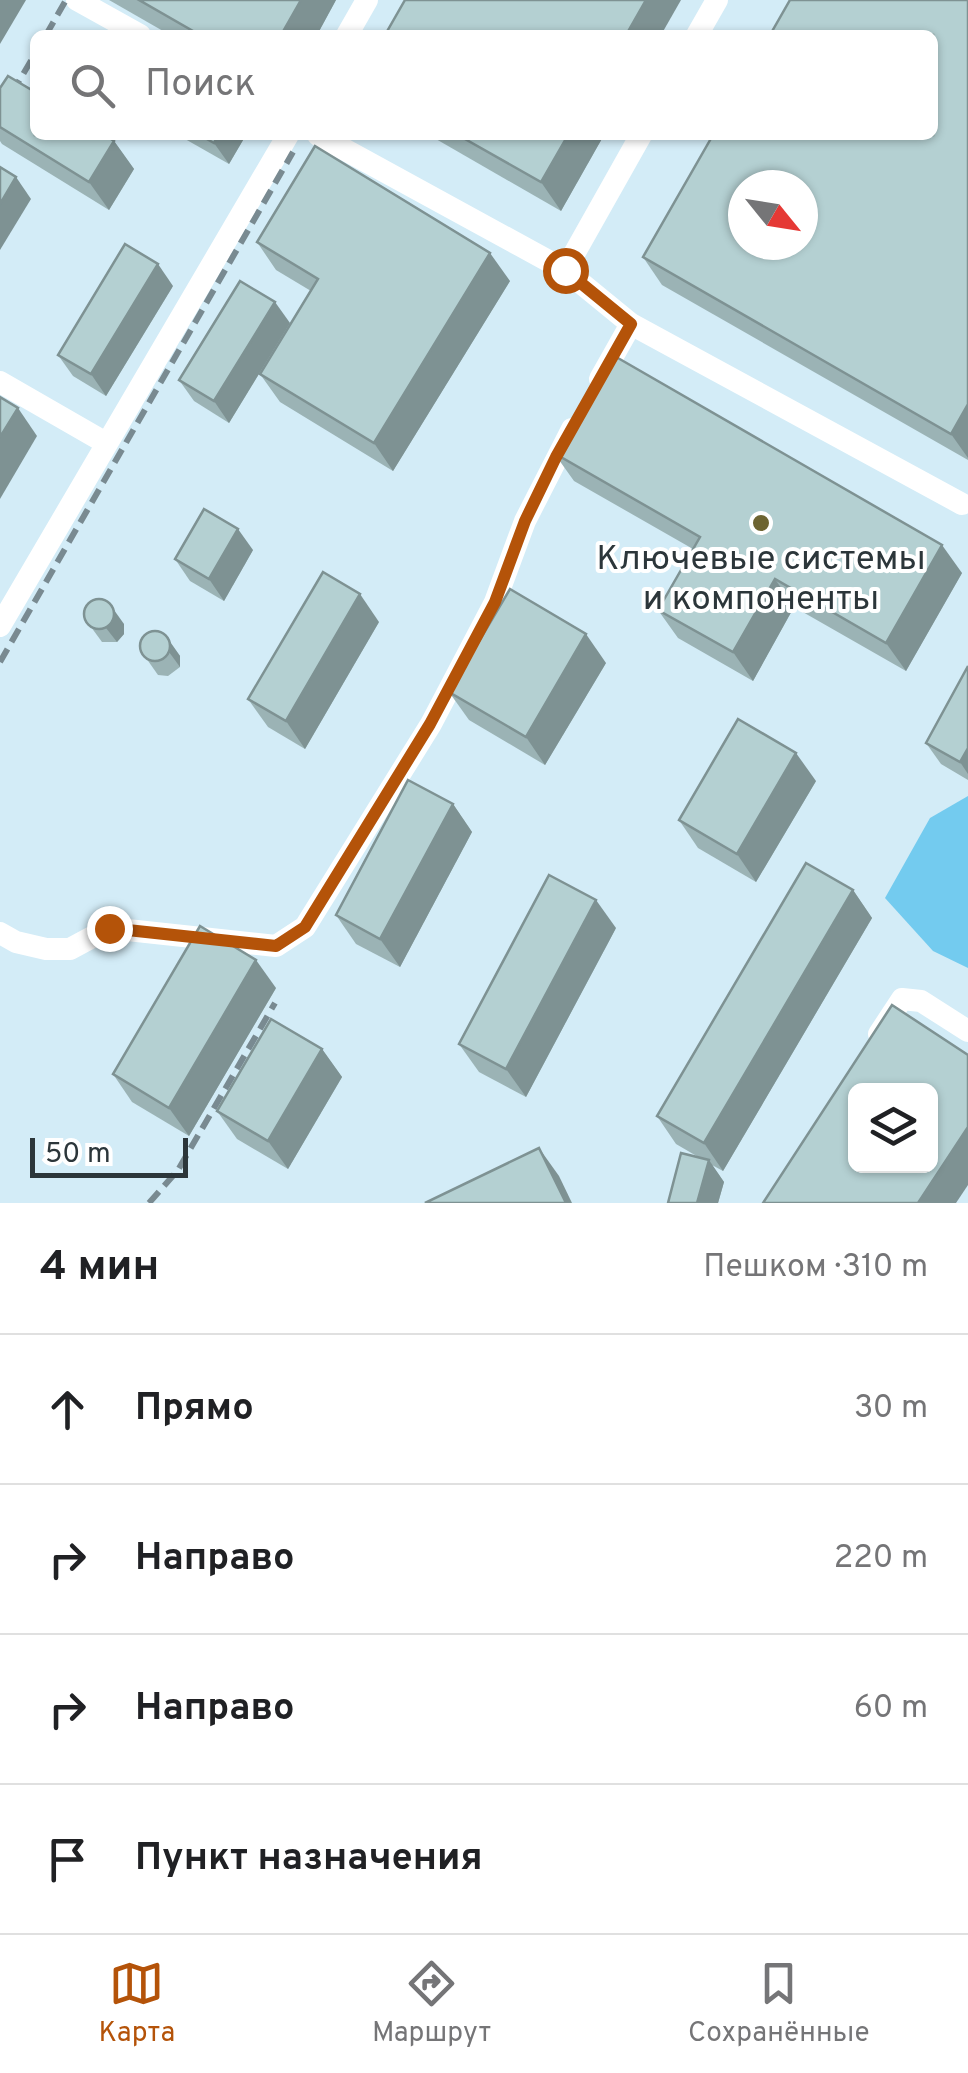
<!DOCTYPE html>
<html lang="ru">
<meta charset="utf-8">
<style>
body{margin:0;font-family:Overpass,sans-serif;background:#f2f2f2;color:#202124}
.controls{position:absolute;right:30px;bottom:30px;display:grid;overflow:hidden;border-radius:15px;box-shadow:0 2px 8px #0004}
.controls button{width:90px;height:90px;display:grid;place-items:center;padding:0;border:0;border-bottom:2px solid #e0e0e0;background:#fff;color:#202124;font:50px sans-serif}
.compass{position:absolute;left:728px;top:170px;width:90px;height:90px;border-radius:50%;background:#fff;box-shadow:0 2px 8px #0004;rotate:120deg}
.scale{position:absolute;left:30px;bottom:25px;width:158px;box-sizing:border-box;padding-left:10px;border:5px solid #2c363a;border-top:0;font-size:28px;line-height:35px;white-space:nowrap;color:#2c363a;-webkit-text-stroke:8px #fff;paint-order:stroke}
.stop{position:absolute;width:30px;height:30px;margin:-22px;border:8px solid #b45309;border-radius:50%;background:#fff}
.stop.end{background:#b45309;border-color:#fff;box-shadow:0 2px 10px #0008}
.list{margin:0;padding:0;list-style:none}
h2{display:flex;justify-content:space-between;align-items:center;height:130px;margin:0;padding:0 40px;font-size:42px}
h2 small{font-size:32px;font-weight:400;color:#757577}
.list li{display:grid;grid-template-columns:65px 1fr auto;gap:30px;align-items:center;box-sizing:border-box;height:150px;padding:0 40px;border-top:2px solid #e0e0e0}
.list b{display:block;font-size:38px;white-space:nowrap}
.list em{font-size:32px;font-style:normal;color:#757577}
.icon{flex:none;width:55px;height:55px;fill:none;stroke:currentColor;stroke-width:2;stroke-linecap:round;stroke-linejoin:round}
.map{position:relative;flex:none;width:968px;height:1203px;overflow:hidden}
.search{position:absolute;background:#fff;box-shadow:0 2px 8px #0004;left:30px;right:30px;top:30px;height:110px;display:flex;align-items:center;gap:25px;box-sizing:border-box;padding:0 35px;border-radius:15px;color:#757577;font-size:38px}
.sheet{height:730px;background:#fff}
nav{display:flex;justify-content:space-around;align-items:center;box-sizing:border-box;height:140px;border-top:2px solid #e0e0e0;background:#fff;font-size:28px;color:#757577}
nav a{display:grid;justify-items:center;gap:5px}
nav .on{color:#b45309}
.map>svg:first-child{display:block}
.green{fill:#73cbef}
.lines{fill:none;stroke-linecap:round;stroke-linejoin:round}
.minor{stroke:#fff;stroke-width:22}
.rail{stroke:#798a91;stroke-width:6;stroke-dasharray:15 8;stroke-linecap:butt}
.wall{fill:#9bb3b5}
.shaded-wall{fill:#7e9293}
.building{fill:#b4d0d2;stroke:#7e9293;stroke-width:2.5;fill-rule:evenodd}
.route{stroke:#b45309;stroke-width:12}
.poi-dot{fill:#6d6431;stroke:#fff;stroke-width:4}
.labels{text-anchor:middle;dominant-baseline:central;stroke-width:8;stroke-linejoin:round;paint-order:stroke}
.poi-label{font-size:35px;fill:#2c363a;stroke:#fff}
</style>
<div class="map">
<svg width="968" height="1203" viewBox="0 0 968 1203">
<rect width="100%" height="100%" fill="#d3ecf7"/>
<!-- green -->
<polygon class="green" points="968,796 968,968 933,951 885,898 930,818"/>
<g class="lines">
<!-- minor -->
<g class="minor">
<polyline points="77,0 140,35"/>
<polyline points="347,35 367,0"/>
<polyline points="697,35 717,0"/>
<polyline points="318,135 565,270 631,324 962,504"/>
<polyline points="565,270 641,135"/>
<polyline points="600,379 631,324"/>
<polyline points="0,382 106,443"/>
<polyline points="0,626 288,135"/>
<polyline points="0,933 16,942 46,949 70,949 109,928 276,946 305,927 431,724 495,602 525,521 572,429"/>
<polyline points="879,1034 902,999 921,1001 968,1031"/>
</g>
<!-- rail -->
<g class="rail">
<polyline points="46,35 66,0"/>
<polyline points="0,113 35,54"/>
<polyline points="0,662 293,152"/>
<polyline points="149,1203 178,1170 275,1003"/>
</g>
</g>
<!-- wall -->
<g class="wall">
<polygon points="109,0 336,0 317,35 170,35"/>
<polygon points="968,0 968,460 662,285 643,257"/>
<polygon points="0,88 114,141 134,169 109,210 2,144 0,141"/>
<polygon points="178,135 246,135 229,164"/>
<polygon points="429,135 604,135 561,211"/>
<polygon points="257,242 510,281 393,471 280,402 260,374 311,291 276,270"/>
<polygon points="173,286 106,396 73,376 58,355"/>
<polygon points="290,323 229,423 194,401 179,380"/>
<polygon points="554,453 962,573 906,671 794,607 753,681 678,638 658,610 693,549 574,481"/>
<polygon points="253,550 224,601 190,581 175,559"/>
<polygon points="83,616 124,624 124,634 117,642 102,642"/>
<polygon points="379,622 305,749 268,727 248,699"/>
<polygon points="164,633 180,656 180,667 168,676 158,675 139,648"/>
<polygon points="606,663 545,765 469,720 449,692"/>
<polygon points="968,666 968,780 941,764 926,743"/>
<polygon points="816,781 756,882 698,848 679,820"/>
<polygon points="453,804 472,832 400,967 356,944 336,915"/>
<polygon points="853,890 872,918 723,1171 712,1165 724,1182 718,1203 668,1203 700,1158 676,1144 657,1116"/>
<polygon points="616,928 526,1097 479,1072 459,1044"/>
<polygon points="276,988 189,1136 132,1102 113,1074"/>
<polygon points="322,1049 342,1077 288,1169 237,1139 217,1111"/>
</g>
<!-- shaded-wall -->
<g class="shaded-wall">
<polygon points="0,0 26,0 0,44"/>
<polygon points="301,0 336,0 317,35 281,35"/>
<polygon points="646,0 681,0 661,35 626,35"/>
<polygon points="218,135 246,135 229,164 214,143"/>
<polygon points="568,135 604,135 561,211 541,182"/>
<polygon points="114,141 134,169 109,210 89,182"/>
<polygon points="16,177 31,199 0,250 0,204"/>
<polygon points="490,253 510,281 393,471 374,443"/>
<polygon points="158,264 173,286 106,396 91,374"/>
<polygon points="275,302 290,323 229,423 214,401"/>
<polygon points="968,404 968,458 951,434"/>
<polygon points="18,408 37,436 0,499 0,437"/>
<polygon points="238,529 253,550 224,601 209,579"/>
<polygon points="942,545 962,573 906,671 886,643"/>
<polygon points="775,579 794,607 753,681 733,652"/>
<polygon points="360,594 379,622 305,749 286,721"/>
<polygon points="114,610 124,624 124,634 117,642 106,628"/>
<polygon points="586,634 606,663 545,765 526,737"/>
<polygon points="170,642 180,656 180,667 169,652"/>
<polygon points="968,748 968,774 960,762"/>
<polygon points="796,753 816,781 756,882 737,854"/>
<polygon points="453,804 472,832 400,967 380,939"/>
<polygon points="853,890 872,918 723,1171 704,1143"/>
<polygon points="596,900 616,928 526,1097 506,1069"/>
<polygon points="256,960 276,988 189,1136 169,1108"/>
<polygon points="322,1049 342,1077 288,1169 268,1141"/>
<polygon points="968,1127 968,1185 956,1203 918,1203"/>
<polygon points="539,1148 559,1176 572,1203 566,1203"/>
<polygon points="709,1160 724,1182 718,1203 697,1203"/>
</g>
<!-- building -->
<g class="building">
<polygon points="139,0 301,0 281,35 200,35"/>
<polygon points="405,0 646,0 626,35 385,35"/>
<path d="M790,0H968V404L951,434L643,257L713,135H933V35H770ZM743,185H803V245H743Z"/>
<polygon points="8,76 35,92 35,135 105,135 114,141 89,182 0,127 0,88"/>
<polygon points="200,135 218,135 214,143"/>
<polygon points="458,135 568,135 541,182"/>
<polygon points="315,146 490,253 374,443 260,374 318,279 257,242"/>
<polygon points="0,167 16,177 0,204"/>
<polygon points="125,244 158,264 91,374 58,355"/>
<polygon points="240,281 275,302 214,401 179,380"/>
<polygon points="611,354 942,545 886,643 775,579 733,652 658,610 700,537 554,453"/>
<polygon points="0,397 18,408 0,437"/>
<polygon points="204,509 238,529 209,579 175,559"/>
<polygon points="323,572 360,594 286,721 248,699"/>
<polygon points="510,589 586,634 526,737 449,692"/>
<circle cx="99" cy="614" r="15"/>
<circle cx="155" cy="646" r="15"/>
<polygon points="968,666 968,748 960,762 926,743"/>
<polygon points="738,719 796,753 737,854 679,820"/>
<polygon points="408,780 453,804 380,939 336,915"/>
<polygon points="806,863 853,890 704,1143 657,1116"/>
<polygon points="549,875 596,900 506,1069 459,1044"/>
<polygon points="200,926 256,960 169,1108 113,1074"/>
<path d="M892,1005L968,1055V1127L918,1203H763ZM856,1090H930V1166H856Z"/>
<polygon points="271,1019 322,1049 268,1141 217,1111"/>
<polygon points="539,1148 566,1203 425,1203"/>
<polygon points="681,1153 709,1160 697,1203 668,1203"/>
</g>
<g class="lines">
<!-- route -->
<polyline class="route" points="109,928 276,946 305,927 430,724 495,602 525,521 556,457 631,324 565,270"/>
</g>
<!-- markers -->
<circle class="poi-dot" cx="761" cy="523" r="10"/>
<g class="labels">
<!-- poi labels -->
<g class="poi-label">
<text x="761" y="560">Ключевые системы<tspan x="761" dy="40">и компоненты</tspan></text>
</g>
</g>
</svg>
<div class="controls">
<button><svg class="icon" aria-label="layers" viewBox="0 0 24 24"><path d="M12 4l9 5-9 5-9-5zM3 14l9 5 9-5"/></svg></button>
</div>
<svg class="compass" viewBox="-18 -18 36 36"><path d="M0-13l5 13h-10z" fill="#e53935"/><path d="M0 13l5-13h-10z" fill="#757577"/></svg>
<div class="scale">50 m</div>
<div class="stop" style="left:565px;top:270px"></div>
<div class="stop end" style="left:109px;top:928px"></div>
<div class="search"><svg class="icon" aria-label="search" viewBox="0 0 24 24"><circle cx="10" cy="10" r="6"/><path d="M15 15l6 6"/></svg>Поиск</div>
</div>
<section class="sheet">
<h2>4 мин<small>Пешком · 310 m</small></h2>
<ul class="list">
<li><svg class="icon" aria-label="ahead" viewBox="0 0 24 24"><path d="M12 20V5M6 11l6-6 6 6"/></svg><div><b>Прямо</b></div><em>30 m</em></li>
<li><svg class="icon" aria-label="right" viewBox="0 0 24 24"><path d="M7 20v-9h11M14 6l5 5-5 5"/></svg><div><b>Направо</b></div><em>220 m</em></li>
<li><svg class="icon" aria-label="right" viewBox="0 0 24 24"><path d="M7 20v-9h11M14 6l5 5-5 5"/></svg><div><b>Направо</b></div><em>60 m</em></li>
<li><svg class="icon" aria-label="arrive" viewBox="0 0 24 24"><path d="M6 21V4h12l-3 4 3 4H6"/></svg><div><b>Пункт назначения</b></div></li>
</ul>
</section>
<nav>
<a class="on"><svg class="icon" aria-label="map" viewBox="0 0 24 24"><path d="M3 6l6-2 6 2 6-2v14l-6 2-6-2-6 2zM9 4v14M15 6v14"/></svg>Карта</a>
<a><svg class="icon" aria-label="directions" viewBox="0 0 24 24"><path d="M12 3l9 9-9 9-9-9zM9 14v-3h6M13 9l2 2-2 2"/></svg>Маршрут</a>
<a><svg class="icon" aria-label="saved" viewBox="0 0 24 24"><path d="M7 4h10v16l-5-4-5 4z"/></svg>Сохранённые</a>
</nav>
